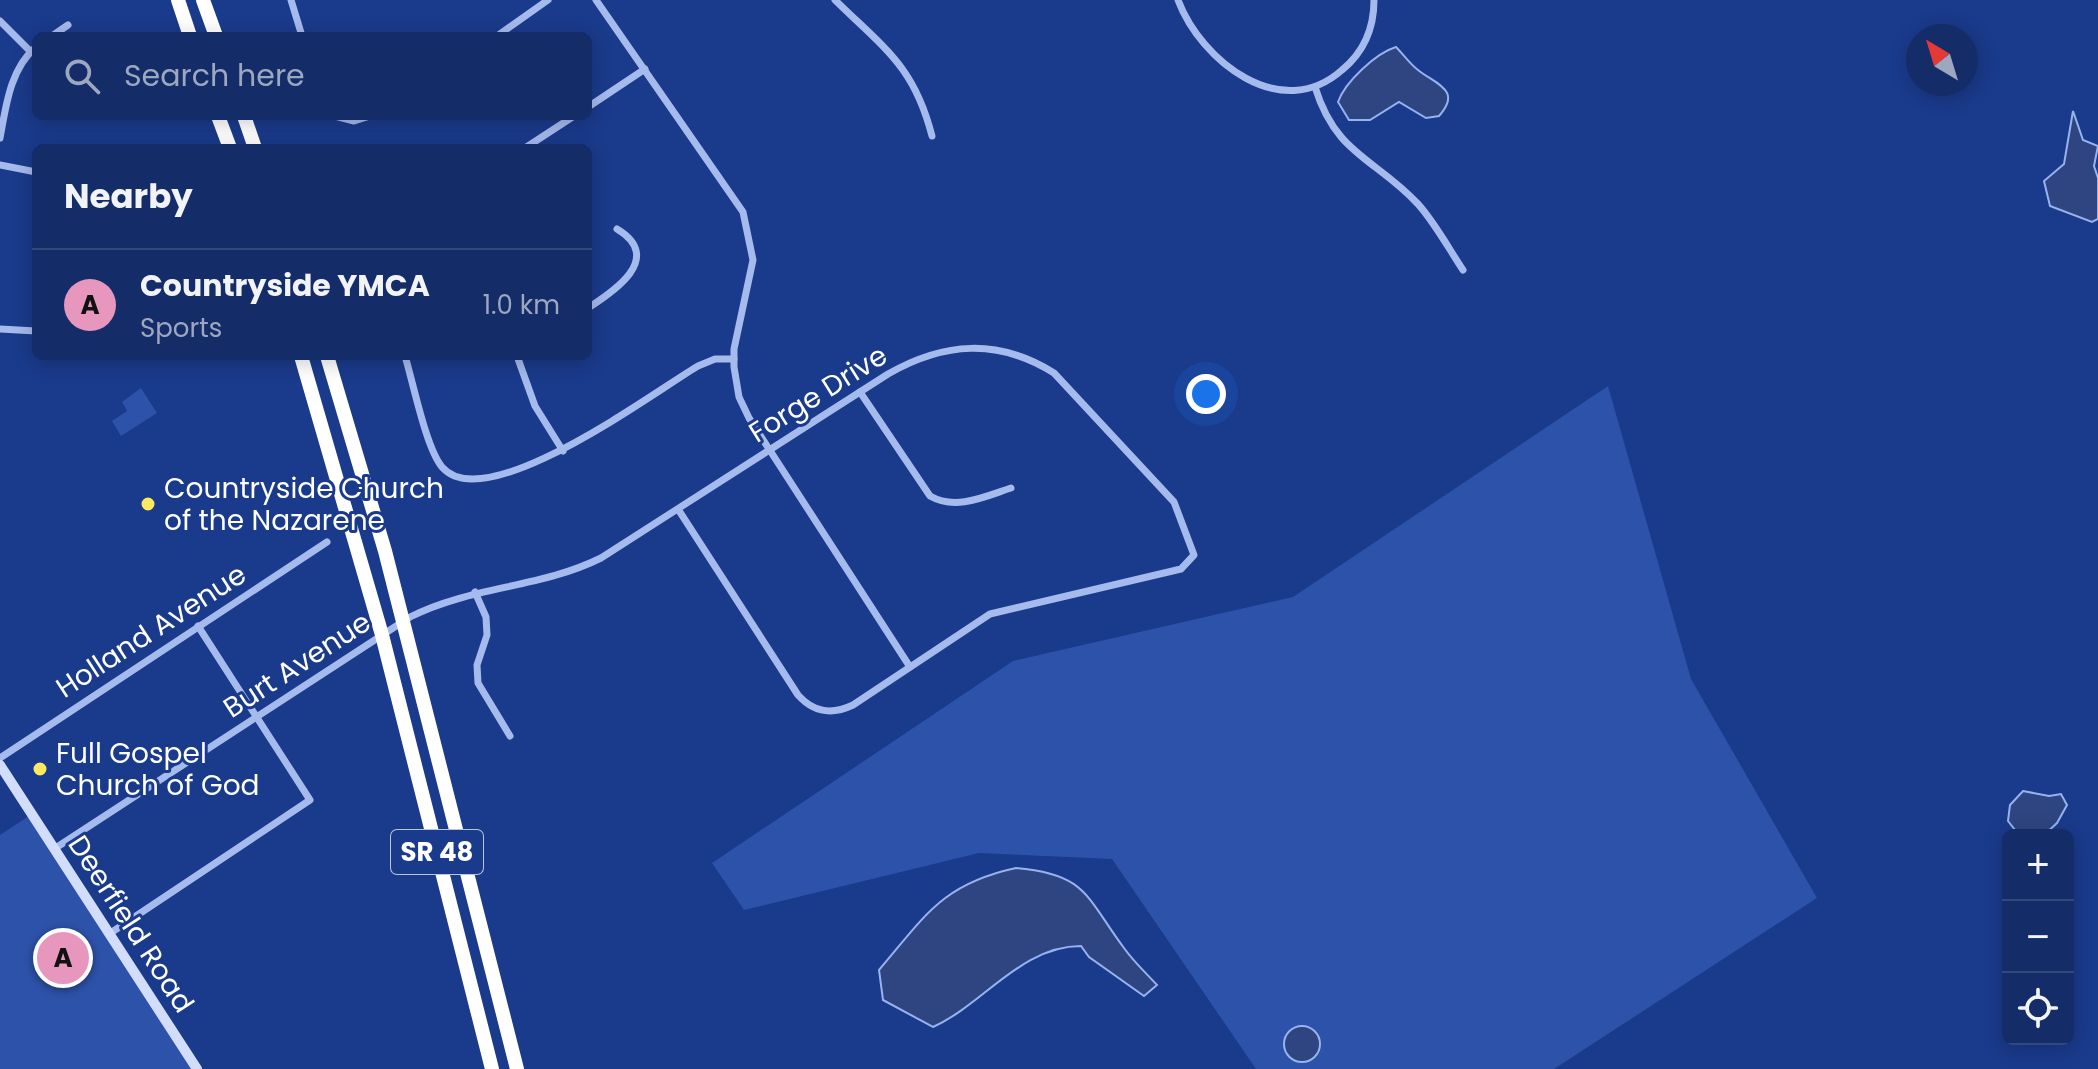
<!DOCTYPE html>
<meta charset="utf-8">
<style>
body{margin:0;font-family:Poppins,sans-serif;background:#213871;color:#f1f3f6}
.controls{position:absolute;right:24px;bottom:24px;display:grid;overflow:hidden;border-radius:12px;box-shadow:0 4px 20px #0003}
.controls button{width:72px;height:72px;display:grid;place-items:center;padding:0;border:0;border-bottom:2px solid #33487c;background:#142c68;color:#f1f3f6;font:40px sans-serif}
.compass{position:absolute;left:1906px;top:24px;width:72px;height:72px;border-radius:50%;background:#142c68;box-shadow:0 4px 20px #0003;rotate:322deg}
.you{position:absolute;left:1206px;top:394px;width:28px;height:28px;margin:-20px;border:6px solid #fff;border-radius:50%;background:#1a73e8;box-shadow:0 0 0 12px #1a73e833}
.badge{display:grid;place-items:center;width:52px;height:52px;border-radius:50%;background:#e797bd;color:#111;font-size:26px;font-weight:700}
.pin{position:absolute;translate:-50% -50%;border:4px solid #fff;box-shadow:0 2px 8px #0006}
.list{margin:0;padding:0;list-style:none}
h2{display:flex;justify-content:space-between;align-items:center;height:104px;margin:0;padding:0 32px;font-size:34px}
h2 small{font-size:26px;font-weight:400;color:#9da7c0}
.list li{display:grid;grid-template-columns:52px 1fr auto;gap:24px;align-items:center;box-sizing:border-box;height:112px;padding:0 32px;border-top:2px solid #33487c}
.list b{display:block;font-size:30px;white-space:nowrap}
.list p{margin:0;font-size:26px;white-space:nowrap;color:#9da7c0}
.list em{font-size:26px;font-style:normal;color:#9da7c0}
.icon{flex:none;width:44px;height:44px;fill:none;stroke:currentColor;stroke-width:2;stroke-linecap:round;stroke-linejoin:round}
.map{position:relative;flex:none;width:2098px;height:1069px;overflow:hidden}
.search{position:absolute;background:#142c68;box-shadow:0 4px 20px #0003;left:32px;top:32px;width:560px;height:88px;display:flex;align-items:center;gap:20px;box-sizing:border-box;padding:0 28px;border-radius:12px;color:#9da7c0;font-size:30px}
.panel{position:absolute;background:#142c68;box-shadow:0 4px 20px #0003;left:32px;top:144px;width:560px;height:216px;border-radius:12px}
.map>svg:first-child{display:block}
.green{fill:#2d52a9}
.water{fill:#2e4582;stroke:#97b3ef;stroke-width:2}
.lines{fill:none;stroke-linecap:round;stroke-linejoin:round}
.street{stroke:#a5baed;stroke-width:7}
.secondary{stroke:#d1ddfa;stroke-width:10}
.highway{stroke:#fff;stroke-width:14}
.poi-dot{fill:#ffe961;stroke:#1a3a8b;stroke-width:3}
.labels{text-anchor:middle;dominant-baseline:central;stroke-width:6;stroke-linejoin:round;paint-order:stroke}
.shield{fill:#1a3a8b;stroke:#bac4dc;stroke-width:2}
.shield-label{font-size:26px;font-weight:bold;fill:#fff}
.street-label{font-size:28px;fill:#fff;stroke:#1a3a8b}
.poi-label{font-size:28px;fill:#fff;stroke:#1a3a8b;text-anchor:start}
</style>
<div class="map">
<svg width="2098" height="1069" viewBox="0 0 2098 1069">
<rect width="100%" height="100%" fill="#1a3a8b"/>
<!-- green -->
<g class="green">
<polygon points="1608,386 1691,679 1817,898 1554,1069 1256,1069 1112,859 979,853 744,910 712,863 1013,661 1293,597"/>
<polygon points="141,388 157,413 121,436 112,421 127,411 122,402"/>
<polygon points="32,814 197,1069 0,1069 0,835"/>
</g>
<!-- water -->
<g class="water">
<path d="M1396,47C1403,54 1410,64 1418,70C1437,85 1462,90 1439,116L1426,118L1399,102L1370,120H1349L1338,102C1345,82 1376,53 1396,47Z"/>
<polygon points="2073,111 2083,140 2098,146 2094,166 2098,178 2098,219 2092,222 2050,206 2044,181 2064,164"/>
<polygon points="2023,791 2049,796 2061,794 2067,805 2057,823 2044,835 2019,835 2008,821 2010,805"/>
<path d="M1016,868C1087,874 1086,897 1124,948C1133,961 1146,973 1157,985L1144,996L1089,957L1081,946C1021,946 984,1004 933,1027L883,1000L879,970C925,916 942,884 1016,868Z"/>
<circle cx="1302" cy="1044" r="18"/>
</g>
<g class="lines">
<!-- street -->
<g class="street">
<polyline points="291,0 302,36"/>
<polyline points="596,0 743,212 753,260 734,349 734,367 739,397 749,418 910,667"/>
<path d="M835,0C885,49 914,66 932,136"/>
<path d="M1178,0C1201,61 1281,124 1342,70C1364,52 1374,28 1374,0"/>
<polyline points="0,21 31,52"/>
<polyline points="52,36 68,25"/>
<polyline points="497,36 548,0"/>
<path d="M1315,87C1336,155 1375,158 1418,204C1435,223 1449,249 1463,270"/>
<polyline points="588,107 645,69"/>
<polyline points="335,116 354,121 370,116"/>
<path d="M0,138C6,106 10,69 36,47"/>
<polyline points="525,148 574,116"/>
<polyline points="0,165 36,172"/>
<path d="M588,308C613,292 665,258 617,229"/>
<polyline points="0,329 36,331"/>
<path d="M405,356C413,382 426,448 442,467C485,518 654,392 698,366L715,359H734"/>
<polyline points="517,356 535,406 563,451"/>
<path d="M860,392L930,496C956,511 986,496 1011,488"/>
<polyline points="475,592 486,617 487,635 477,665 478,683 510,736"/>
<polyline points="0,758 327,542"/>
<path d="M54,849L410,617C471,586 541,588 601,558L888,374C944,342 998,338 1054,373L1174,502L1194,555L1181,569L990,614L853,705C832,715 814,713 798,695L678,509"/>
<polyline points="109,934 310,800 198,626"/>
</g>
<!-- secondary -->
<polyline class="secondary" points="0,765 197,1069"/>
<!-- highway -->
<g class="highway">
<polyline points="178,0 190,36"/>
<polyline points="203,0 216,36"/>
<polyline points="218,116 230,148"/>
<polyline points="244,116 255,148"/>
<polyline points="301,356 382,635 492,1069"/>
<polyline points="327,356 385,551 517,1069"/>
</g>
</g>
<!-- markers -->
<g class="poi-dot">
<circle cx="148" cy="504" r="8"/>
<circle cx="40" cy="769" r="8"/>
</g>
<g class="labels">
<!-- shield labels -->
<rect class="shield" x="391" y="830" width="92" height="44" rx="6"/>
<g class="shield-label">
<text x="437" y="852">SR 48</text>
</g>
<!-- street labels -->
<g class="street-label">
<text transform="translate(818 394) rotate(-32)">Forge Drive</text>
<text transform="translate(151 631) rotate(-33)">Holland Avenue</text>
<text transform="translate(297 665) rotate(-33)">Burt Avenue</text>
<text transform="translate(131 924) rotate(57)">Deerfield Road</text>
</g>
<!-- poi labels -->
<g class="poi-label">
<text x="164" y="488">Countryside Church<tspan x="164" dy="32">of the Nazarene</tspan></text>
<text x="56" y="753">Full Gospel<tspan x="56" dy="32">Church of God</tspan></text>
</g>
</g>
</svg>
<div class="controls">
<button>+</button>
<button>−</button>
<button><svg class="icon" aria-label="locate" viewBox="0 0 24 24"><circle cx="12" cy="12" r="6"/><path d="M12 2v4M12 18v4M2 12h4M18 12h4"/></svg></button>
</div>
<svg class="compass" viewBox="-18 -18 36 36"><path d="M0-13l5 13h-10z" fill="#e53935"/><path d="M0 13l5-13h-10z" fill="#9da7c0"/></svg>
<div class="you"></div>
<div class="pin badge" style="left:63px;top:958px">A</div>
<div class="search"><svg class="icon" aria-label="search" viewBox="0 0 24 24"><circle cx="10" cy="10" r="6"/><path d="M15 15l6 6"/></svg>Search here</div>
<section class="panel">
<h2>Nearby<small></small></h2>
<ul class="list">
<li><span class="badge">A</span><div><b>Countryside YMCA</b><p>Sports</p></div><em>1.0 km</em></li>
</ul>
</section>
</div>
